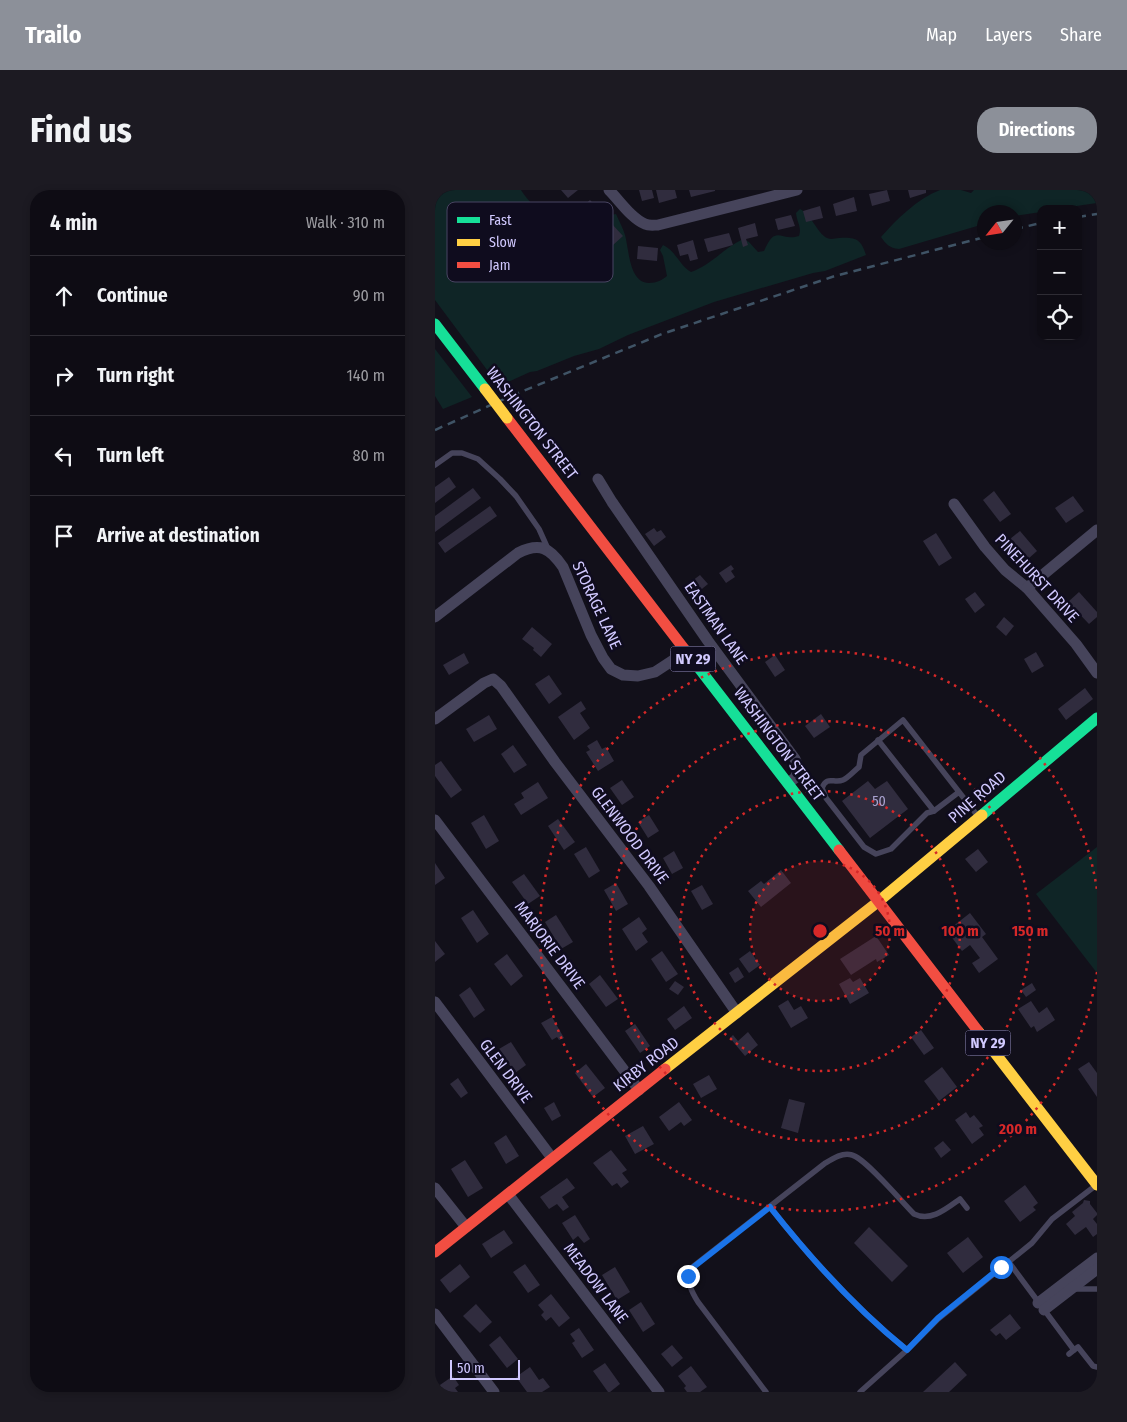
<!DOCTYPE html>
<meta charset="utf-8">
<style>
body{margin:0;font-family:"Fira Sans Condensed",sans-serif;background:#1c1a22;color:#f1f3f6}
.controls{position:absolute;right:15px;top:15px;display:grid;overflow:hidden;border-radius:10px;box-shadow:0 2px 8px #0003}
.controls button{width:45px;height:45px;display:grid;place-items:center;padding:0;border:0;border-bottom:1px solid #2e2c34;background:#0e0c14;color:#f1f3f6;font:25px sans-serif}
.compass{position:absolute;left:542px;top:15px;width:45px;height:45px;border-radius:50%;background:#0e0c14;box-shadow:0 2px 8px #0003;rotate:240deg}
.scale{position:absolute;left:15px;bottom:12px;width:70px;box-sizing:border-box;padding-left:5px;border:2px solid #d1c9ff;border-top:0;font-size:14px;line-height:18px;white-space:nowrap;color:#d1c9ff;-webkit-text-stroke:4px #0f0c1e;paint-order:stroke}
.stop{position:absolute;width:15px;height:15px;margin:-11px;border:4px solid #1a73e8;border-radius:50%;background:#fff}
.stop.end{background:#1a73e8;border-color:#fff;box-shadow:0 1px 5px #0008}
.list{margin:0;padding:0;list-style:none}
h2{display:flex;justify-content:space-between;align-items:center;height:65px;margin:0;padding:0 20px;font-size:21px}
h2 small{font-size:16px;font-weight:400;color:#9b9ba0}
.list li{display:grid;grid-template-columns:32px 1fr auto;gap:15px;align-items:center;box-sizing:border-box;height:80px;padding:0 20px;border-top:1px solid #2e2c34}
.list b{display:block;font-size:19px;white-space:nowrap}
.list em{font-size:16px;font-style:normal;color:#9b9ba0}
.icon{flex:none;width:28px;height:28px;fill:none;stroke:currentColor;stroke-width:2;stroke-linecap:round;stroke-linejoin:round}
.map{position:relative;flex:none;width:662px;height:1202px;overflow:hidden;border-radius:20px}
header{display:flex;align-items:center;gap:30px;box-sizing:border-box;height:70px;padding:0 25px;background:#8c9099;color:#fff}
header strong{font-size:24px}
nav{display:flex;gap:28px;margin-inline-start:auto;font-size:18px}
.intro{display:flex;align-items:center;justify-content:space-between;box-sizing:border-box;height:120px;padding:0 30px}
h1{margin:0;font-size:35px}
.button{padding:12px 22px;border-radius:20px;background:#8c9099;color:#fff;font-size:18px;font-weight:700}
main{display:flex;gap:30px;padding:0 30px}
aside{flex:1;background:#0e0c14;border-radius:20px;box-shadow:0 2px 8px #0003}
.map>svg:first-child{display:block}
.green{fill:#0f2526}
.building{fill:#302c3e}
.lines{fill:none;stroke-linecap:round;stroke-linejoin:round}
.lane{stroke:#46445b;stroke-width:5.5}
.street{stroke:#46445b;stroke-width:11}
.fast{stroke:#16e098;stroke-width:11}
.slow{stroke:#ffcf43;stroke-width:11}
.jam{stroke:#f24e42;stroke-width:11}
.rail{stroke:#3f5365;stroke-width:2.5;stroke-dasharray:8 6;stroke-linecap:butt}
.slow-bridge{stroke:#ffcf43;stroke-width:11}
.route{stroke:#1a73e8;stroke-width:6}
.ring{fill:none;stroke:#d62828;stroke-width:2.5;stroke-dasharray:2.5 5}
.labels{text-anchor:middle;dominant-baseline:central;stroke-width:5;stroke-linejoin:round;paint-order:stroke}
.number-label{font-size:14px;fill:#a9a2cf}
.shield{fill:#0f0c1e;stroke:#9790bc;stroke-width:1}
.shield-label{font-size:15px;font-weight:bold;fill:#d1c9ff}
.street-label{font-size:16px;fill:#d1c9ff;stroke:#0f0c1e}
.key{fill:#0f0c1e;stroke:#494562;stroke-width:1}
.key-label{font-size:14px;fill:#d1c9ff}
.centre{fill:#d62828;stroke:#0f0c1e;stroke-width:2.5}
.ring-label{font-size:15px;text-anchor:middle;font-weight:bold;fill:#d62828;stroke:#0f0c1e;stroke-width:5;stroke-linejoin:round;paint-order:stroke}
</style>
<header>
<strong>Trailo</strong>
<nav><a>Map</a><a>Layers</a><a>Share</a></nav>
</header>
<div class="intro"><h1>Find us</h1><a class="button">Directions</a></div>
<main>
<aside>
<h2>4 min<small>Walk · 310 m</small></h2>
<ul class="list">
<li><svg class="icon" aria-label="ahead" viewBox="0 0 24 24"><path d="M12 20V5M6 11l6-6 6 6"/></svg><div><b>Continue</b></div><em>90 m</em></li>
<li><svg class="icon" aria-label="right" viewBox="0 0 24 24"><path d="M7 20v-9h11M14 6l5 5-5 5"/></svg><div><b>Turn right</b></div><em>140 m</em></li>
<li><svg class="icon" aria-label="left" viewBox="0 0 24 24"><path d="M17 20v-9H6M10 6l-5 5 5 5"/></svg><div><b>Turn left</b></div><em>80 m</em></li>
<li><svg class="icon" aria-label="arrive" viewBox="0 0 24 24"><path d="M6 21V4h12l-3 4 3 4H6"/></svg><div><b>Arrive at destination</b></div></li>
</ul>
</aside>
<div class="map">
<svg width="662" height="1202" viewBox="0 0 662 1202">
<rect width="100%" height="100%" fill="#12101a"/>
<!-- green -->
<g class="green">
<path d="M0,0H86C94,13 132,55 149,46C161,39 167,26 181,24C184,31 188,38 190,45C194,59 194,93 214,93C222,93 227,90 232,86L228,66L225,60L228,55C241,61 244,75 256,82C276,75 289,58 308,49L314,52L323,62L329,61C341,33 345,52 364,46C367,37 362,33 361,23L365,19C377,25 382,43 392,48C397,50 400,48 404,48C421,47 426,49 431,65L390,81L378,83L279,112L193,145L164,159L139,166L102,181L95,182L64,196L0,110Z"/>
<path d="M505,0H526L536,3L539,0H662V13L621,19H606V22L580,26V22H550L549,34L464,59C454,58 451,54 446,47C462,29 482,9 505,0Z"/>
<polygon points="0,159 37,207 8,219 0,206"/>
<polygon points="662,657 662,783 601,704"/>
</g>
<!-- building -->
<g class="building">
<polygon points="126,0 143,0 133,8"/>
<polygon points="204,0 217,0 219,8 207,11"/>
<polygon points="221,0 240,0 242,8 224,13"/>
<polygon points="254,0 280,0 280,1 256,7"/>
<polygon points="452,0 455,11 437,16 434,4"/>
<polygon points="473,0 491,0 491,3 475,8"/>
<polygon points="419,7 422,21 401,26 398,14"/>
<polygon points="155,10 169,25 159,33 157,30 152,34 141,22"/>
<polygon points="385,16 388,28 371,32 368,21"/>
<polygon points="356,25 360,36 343,40 340,29"/>
<polygon points="176,33 188,46 178,55 166,42"/>
<polygon points="320,33 323,46 311,49 313,55 308,57 303,38"/>
<polygon points="294,43 298,55 273,62 269,49"/>
<polygon points="258,50 263,69 255,71 253,64 245,66 242,55"/>
<polygon points="203,56 223,58 222,71 202,69"/>
<polygon points="14,287 21,297 0,313 0,297"/>
<polygon points="38,298 46,308 0,342 0,326"/>
<polygon points="559,301 576,324 565,332 548,310"/>
<polygon points="638,306 649,321 631,333 620,318"/>
<polygon points="55,316 62,326 10,363 3,353"/>
<polygon points="219,338 222,342 226,340 231,347 219,356 210,344"/>
<polygon points="585,341 602,361 593,369 575,349"/>
<polygon points="501,343 517,368 504,376 488,351"/>
<polygon points="296,375 299,379 296,381 300,387 291,393 284,383"/>
<polygon points="265,385 273,394 257,407 249,397"/>
<polygon points="540,402 550,415 540,423 530,409"/>
<polygon points="644,402 662,422 662,427 654,434 633,412"/>
<polygon points="283,425 291,435 281,443 273,433"/>
<polygon points="569,427 579,436 571,446 561,437"/>
<polygon points="97,437 117,454 106,467 98,460 99,458 87,449"/>
<polygon points="601,462 609,476 597,483 589,469"/>
<polygon points="29,463 34,473 14,485 8,475"/>
<polygon points="340,465 350,480 340,487 330,472"/>
<polygon points="114,485 127,504 114,514 100,494"/>
<polygon points="650,498 658,509 631,530 623,519"/>
<polygon points="146,511 151,519 145,523 155,538 139,550 123,527"/>
<polygon points="386,524 395,537 379,548 370,536"/>
<polygon points="54,525 62,539 39,552 31,539"/>
<polygon points="162,550 167,559 171,557 179,571 163,581 151,562 155,560 152,556"/>
<polygon points="78,555 92,575 79,583 66,564"/>
<polygon points="6,571 27,600 16,608 0,586 0,575"/>
<polygon points="187,590 199,607 187,615 175,598"/>
<polygon points="433,591 440,599 452,591 473,619 435,648 407,611"/>
<polygon points="103,592 113,608 86,625 79,614 89,608 86,603"/>
<polygon points="49,625 64,651 51,659 36,633"/>
<polygon points="214,625 224,641 213,648 203,632"/>
<polygon points="123,629 140,652 129,660 113,636"/>
<polygon points="151,657 165,681 154,688 139,664"/>
<polygon points="543,659 553,672 541,682 530,669"/>
<polygon points="239,661 248,678 237,684 228,668"/>
<polygon points="0,673 10,688 0,695"/>
<polygon points="346,680 356,693 326,717 313,701 326,691 329,694"/>
<polygon points="89,684 105,706 93,714 77,692"/>
<polygon points="181,693 193,714 181,721 169,700"/>
<polygon points="267,695 278,714 267,720 256,701"/>
<polygon points="38,720 54,744 42,753 26,728"/>
<polygon points="535,723 551,744 547,747 563,769 544,783 537,773 545,768 535,755 527,761 512,741"/>
<polygon points="121,725 138,752 126,759 110,732"/>
<polygon points="204,727 212,739 207,743 213,752 201,761 187,739"/>
<polygon points="441,746 454,765 442,772 441,769 416,785 405,769"/>
<polygon points="0,751 10,764 0,772"/>
<polygon points="227,761 243,784 231,792 216,769"/>
<polygon points="315,761 325,775 314,783 304,769"/>
<polygon points="72,764 88,786 76,796 59,774"/>
<polygon points="303,777 309,787 300,793 294,783"/>
<polygon points="165,785 183,809 171,817 154,794"/>
<polygon points="415,788 418,792 425,788 434,803 415,814 404,794"/>
<polygon points="240,791 249,797 243,805 234,799"/>
<polygon points="597,793 601,800 591,807 586,800"/>
<polygon points="35,797 50,820 39,828 24,805"/>
<polygon points="353,810 359,820 366,816 373,828 356,838 343,816"/>
<polygon points="596,811 604,823 612,817 620,830 602,842 599,836 596,838 583,819"/>
<polygon points="249,816 257,828 240,840 232,829"/>
<polygon points="117,827 129,848 124,850 122,847 117,850 106,833"/>
<polygon points="200,834 215,856 205,863 190,841"/>
<polygon points="486,840 499,858 489,865 476,847"/>
<polygon points="313,842 323,855 310,866 295,848 298,845 303,851"/>
<polygon points="76,852 91,875 80,883 64,859"/>
<polygon points="654,872 662,883 662,907 643,879"/>
<polygon points="151,874 170,898 158,907 140,883"/>
<polygon points="507,877 522,897 504,911 489,891"/>
<polygon points="274,885 282,899 266,908 258,894"/>
<polygon points="23,888 33,903 26,908 15,894"/>
<polygon points="354,909 370,913 363,943 346,938"/>
<polygon points="119,912 126,926 117,931 109,918"/>
<polygon points="244,912 257,930 249,936 246,932 234,941 224,927"/>
<polygon points="531,922 535,928 539,925 548,936 544,938 549,945 537,954 520,930"/>
<polygon points="208,936 219,954 200,964 190,946"/>
<polygon points="71,945 84,966 71,974 59,953"/>
<polygon points="508,951 516,960 506,968 499,958"/>
<polygon points="176,960 192,980 187,983 194,992 186,998 182,993 177,996 158,973"/>
<polygon points="30,970 48,998 33,1007 16,979"/>
<polygon points="132,988 140,998 127,1007 134,1017 128,1021 122,1014 114,1019 105,1007"/>
<polygon points="590,995 603,1013 598,1017 601,1020 585,1032 569,1011"/>
<polygon points="649,1010 655,1011 655,1014 662,1023 662,1025 658,1029 662,1034 662,1044 658,1047 651,1037 640,1045 631,1034 640,1026 637,1022 648,1013"/>
<polygon points="140,1025 155,1049 149,1053 143,1046 138,1050 127,1033"/>
<polygon points="434,1037 473,1076 457,1092 419,1053"/>
<polygon points="69,1040 78,1053 56,1068 47,1054"/>
<polygon points="533,1047 548,1067 528,1083 512,1063"/>
<polygon points="25,1074 35,1087 15,1103 5,1090"/>
<polygon points="90,1074 105,1095 93,1103 78,1082"/>
<polygon points="180,1077 195,1102 182,1110 167,1085"/>
<polygon points="116,1104 135,1128 124,1137 116,1127 111,1131 106,1125 109,1122 103,1115"/>
<polygon points="206,1112 220,1134 208,1142 194,1120"/>
<polygon points="41,1114 57,1132 45,1143 28,1126"/>
<polygon points="575,1124 586,1138 571,1150 565,1143 561,1146 555,1140"/>
<polygon points="144,1138 159,1160 147,1168 137,1153 140,1151 135,1144"/>
<polygon points="65,1146 83,1169 72,1178 54,1155"/>
<polygon points="237,1155 248,1168 237,1177 226,1164"/>
<polygon points="520,1172 532,1185 514,1202 488,1202"/>
<polygon points="170,1173 185,1194 175,1202 173,1202 158,1181"/>
<polygon points="256,1176 272,1197 265,1202 252,1202 249,1198 251,1196 243,1186"/>
<polygon points="95,1177 104,1190 108,1188 115,1197 107,1202 92,1202 81,1187"/>
<polygon points="18,1186 24,1195 20,1198 23,1202 6,1202 2,1197"/>
</g>
<g class="lines">
<!-- lane -->
<g class="lane">
<polyline points="0,275 17,263 27,263 43,269 65,289 81,306 104,339 113,359"/>
<polyline points="443,550 499,621"/>
<path d="M524,602L499,621L492,623L456,659L441,664L429,657L391,608L387,598C392,585 399,594 408,590C413,588 419,581 424,577L426,565L468,530L542,625"/>
<path d="M335,1017C376,1069 421,1119 472,1160"/>
<polyline points="573,1071 639,1160 634,1164"/>
<polyline points="637,1099 662,1099"/>
<polyline points="639,1160 643,1157 658,1176 662,1177"/>
<path d="M331,1202L263,1112C256,1101 252,1092 255,1079L389,974C397,969 407,962 417,965C430,968 467,1012 479,1024C496,1032 511,1019 525,1009L532,1018"/>
<polyline points="425,1202 472,1160 503,1129 597,1053 617,1029 660,996"/>
</g>
<!-- street -->
<g class="street">
<path d="M174,0C185,11 196,28 210,34C214,36 219,35 223,35L362,0"/>
<polyline points="163,289 177,312 273,451 360,569 364,579 360,588 353,593"/>
<polyline points="519,314 550,357 570,380 592,398 641,454 662,483"/>
<polyline points="592,398 662,340"/>
<path d="M0,427L83,363C105,352 115,358 128,377L156,445L168,468L176,479L188,485L203,486L220,482L252,461"/>
<polyline points="0,529 49,493 58,489 66,496 120,572 214,696 302,823"/>
<polyline points="0,630 204,900"/>
<polyline points="0,812 117,968"/>
<polyline points="0,998 31,1037"/>
<polyline points="73,1004 224,1202"/>
<polyline points="603,1113 662,1068"/>
<polyline points="609,1120 662,1079"/>
<polyline points="0,1124 59,1202"/>
</g>
<!-- fast -->
<g class="fast">
<polyline points="0,134 50,199"/>
<polyline points="260,473 404,660"/>
<polyline points="547,625 662,528"/>
</g>
<!-- slow -->
<g class="slow">
<polyline points="543,841 662,995"/>
<polyline points="230,879 444,711 547,625"/>
</g>
<!-- jam -->
<g class="jam">
<polyline points="72,228 260,473"/>
<polyline points="404,660 543,841"/>
<polyline points="0,1062 230,879"/>
</g>
<!-- rail -->
<g class="rail">
<polyline points="643,27 662,24"/>
<polyline points="580,39 606,33"/>
<polyline points="0,240 76,206 227,144 400,86 550,47"/>
</g>
<!-- slow-bridge -->
<polyline class="slow-bridge" points="50,199 72,228"/>
</g>
<g class="lines">
<!-- route -->
<path class="route" d="M253,1086L256,1079L335,1017C376,1069 421,1119 472,1160L503,1128L566,1077"/>
</g>
<!-- distance rings -->
<circle cx="385" cy="741" r="70" fill="#d62828" fill-opacity=".12"/>
<g class="ring">
<circle cx="385" cy="741" r="70"/>
<circle cx="385" cy="741" r="140"/>
<circle cx="385" cy="741" r="210"/>
<path d="M662 782A280 280 0 1 1 662 700"/>
</g>
<g class="labels">
<!-- number labels -->
<g class="number-label">
<text x="444" y="611">50</text>
</g>
<!-- shield labels -->
<g class="shield">
<rect x="235.5" y="456.5" width="45" height="25" rx="4"/>
<rect x="530.5" y="840.5" width="45" height="25" rx="4"/>
</g>
<g class="shield-label">
<text x="258" y="469">NY 29</text>
<text x="553" y="853">NY 29</text>
</g>
<!-- street labels -->
<g class="street-label">
<text transform="translate(97 233) rotate(52)">WASHINGTON STREET</text>
<text transform="translate(602 388) rotate(47)">PINEHURST DRIVE</text>
<text transform="translate(162 415) rotate(65)">STORAGE LANE</text>
<text transform="translate(281 433) rotate(55)">EASTMAN LANE</text>
<text transform="translate(344 554) rotate(53)">WASHINGTON STREET</text>
<text transform="translate(542 607) rotate(-41)">PINE ROAD</text>
<text transform="translate(195 645) rotate(53)">GLENWOOD DRIVE</text>
<text transform="translate(115 755) rotate(53)">MARJORIE DRIVE</text>
<text transform="translate(211 874) rotate(-38)">KIRBY ROAD</text>
<text transform="translate(71 881) rotate(53)">GLEN DRIVE</text>
<text transform="translate(161 1093) rotate(53)">MEADOW LANE</text>
</g>
</g>
<!-- legend -->
<rect x="12" y="12" width="166" height="80" rx="8" class="key"/>
<rect x="22" y="27" width="23" height="6" fill="#16e098"/>
<rect x="22" y="49" width="23" height="7" fill="#ffcf43"/>
<rect x="22" y="72" width="23" height="6" fill="#f24e42"/>
<g class="key-label">
<text x="54" y="35">Fast</text>
<text x="54" y="57">Slow</text>
<text x="54" y="80">Jam</text>
</g>
<circle cx="385" cy="741" r="8" class="centre"/>
<g class="ring-label">
<text x="455" y="746">50 m</text>
<text x="525" y="746">100 m</text>
<text x="595" y="746">150 m</text>
<text x="583" y="944">200 m</text>
</g>
</svg>
<div class="controls">
<button>+</button>
<button>−</button>
<button><svg class="icon" aria-label="locate" viewBox="0 0 24 24"><circle cx="12" cy="12" r="6"/><path d="M12 2v4M12 18v4M2 12h4M18 12h4"/></svg></button>
</div>
<svg class="compass" viewBox="-18 -18 36 36"><path d="M0-13l5 13h-10z" fill="#e53935"/><path d="M0 13l5-13h-10z" fill="#9b9ba0"/></svg>
<div class="scale">50 m</div>
<div class="stop" style="left:566px;top:1077px"></div>
<div class="stop end" style="left:253px;top:1086px"></div>
</div>
</main>
